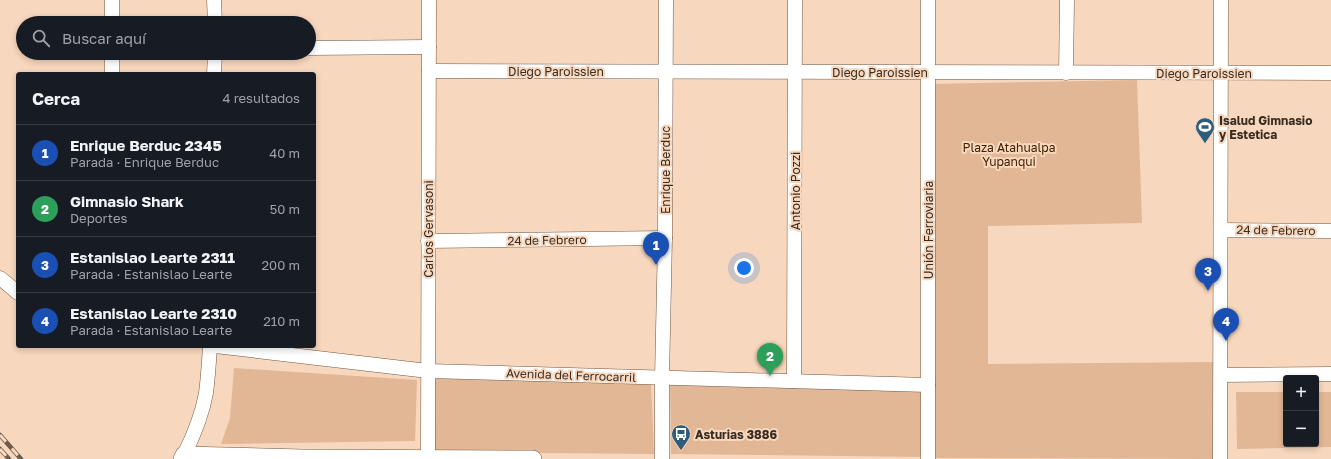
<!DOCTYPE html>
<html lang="es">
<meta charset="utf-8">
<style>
body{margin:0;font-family:"Golos Text",sans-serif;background:#20242c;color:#f1f3f6}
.controls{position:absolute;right:12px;bottom:12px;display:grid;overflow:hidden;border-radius:4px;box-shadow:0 2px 6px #0003}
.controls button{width:36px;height:36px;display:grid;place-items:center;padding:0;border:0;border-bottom:1px solid #363941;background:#171b24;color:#f1f3f6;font:20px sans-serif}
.you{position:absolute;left:744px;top:268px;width:14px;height:14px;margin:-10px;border:3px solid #fff;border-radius:50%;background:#1a73e8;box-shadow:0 0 0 6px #1a73e833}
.badge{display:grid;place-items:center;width:26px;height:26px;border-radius:50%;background:#7c3aed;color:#fff;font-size:13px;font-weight:700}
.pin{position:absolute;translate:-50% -33px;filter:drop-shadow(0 1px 2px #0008)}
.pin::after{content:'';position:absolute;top:21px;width:14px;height:12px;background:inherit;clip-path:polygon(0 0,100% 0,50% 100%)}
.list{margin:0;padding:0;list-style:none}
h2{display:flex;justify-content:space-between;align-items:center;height:52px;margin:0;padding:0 16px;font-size:17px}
h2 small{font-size:13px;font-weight:400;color:#9ea1a6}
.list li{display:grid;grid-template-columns:26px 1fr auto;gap:12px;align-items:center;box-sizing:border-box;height:56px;padding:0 16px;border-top:1px solid #363941}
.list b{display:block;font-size:15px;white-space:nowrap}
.list p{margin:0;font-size:13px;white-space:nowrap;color:#9ea1a6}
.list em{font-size:13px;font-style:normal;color:#9ea1a6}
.icon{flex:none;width:22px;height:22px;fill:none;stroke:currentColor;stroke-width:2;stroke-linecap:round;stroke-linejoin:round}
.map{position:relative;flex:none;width:1331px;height:459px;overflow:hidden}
.search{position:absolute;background:#171b24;box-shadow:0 2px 6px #0003;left:16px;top:16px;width:300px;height:44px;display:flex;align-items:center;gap:10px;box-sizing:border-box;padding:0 14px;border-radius:22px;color:#9ea1a6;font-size:15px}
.panel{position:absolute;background:#171b24;box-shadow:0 2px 6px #0003;left:16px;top:72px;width:300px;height:276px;border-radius:4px}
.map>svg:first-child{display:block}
.green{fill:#e2b795}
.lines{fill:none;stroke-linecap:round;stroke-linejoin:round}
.minor-casing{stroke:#725640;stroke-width:15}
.tertiary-casing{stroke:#725640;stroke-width:18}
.minor{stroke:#fff;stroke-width:14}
.tertiary{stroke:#fff;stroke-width:17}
.rail-casing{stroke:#6d5b4d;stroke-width:4.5}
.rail{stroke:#f7d7bd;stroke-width:3;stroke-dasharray:9;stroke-linecap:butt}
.labels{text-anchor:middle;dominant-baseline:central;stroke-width:4;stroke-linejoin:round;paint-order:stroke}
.street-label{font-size:12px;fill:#382c22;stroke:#f7d7bd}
.poi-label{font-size:12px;font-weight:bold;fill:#382c22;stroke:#f7d7bd;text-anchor:start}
.park-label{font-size:12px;fill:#452200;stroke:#f7d7bd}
</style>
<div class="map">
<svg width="1331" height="459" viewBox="0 0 1331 459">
<rect width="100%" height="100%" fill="#f7d7bd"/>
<!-- green -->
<g class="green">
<polygon points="1137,80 1142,223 988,226 988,364 1216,362 1216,459 931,458 932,84"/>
<polygon points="234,368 417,380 415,441 221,444 230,418"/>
<polygon points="434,375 651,382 654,454 434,452"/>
<polygon points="670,381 924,388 924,457 671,454"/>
<polygon points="1236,392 1286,392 1286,444 1316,444 1316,392 1331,392 1331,447 1237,449"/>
</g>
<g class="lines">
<!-- minor casing -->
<g class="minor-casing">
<g id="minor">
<polyline points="214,0 215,23"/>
<polyline points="928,0 928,459"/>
<polyline points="112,23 112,0"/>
<polyline points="309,48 429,47"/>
<polyline points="429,71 1331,73"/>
<polyline points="1066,73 1067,0"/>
<polyline points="112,74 112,53"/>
<polyline points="214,74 215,53"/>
<polyline points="1221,230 1331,231"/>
<polyline points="428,241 665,238"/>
<polyline points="0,278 18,293"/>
<polyline points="215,346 428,371 928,385"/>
<polyline points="1221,375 1331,374"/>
<polyline points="794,381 795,0"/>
<path d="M184,455C194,435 202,415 206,393C208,378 209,362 210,346"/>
<polyline points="428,458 429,0"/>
<polyline points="662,459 662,378 665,238 666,0"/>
<polyline points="1220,459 1221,0"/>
</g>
</g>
<!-- tertiary casing -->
<g class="tertiary-casing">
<polyline id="tertiary" points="182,459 184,455 303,458 533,459"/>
</g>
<!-- minor -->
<use href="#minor" class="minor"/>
<!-- tertiary -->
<use href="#tertiary" class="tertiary"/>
<!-- rail casing -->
<g class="rail-casing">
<g id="rail">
<polyline points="0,435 21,459"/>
<polyline points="0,449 9,459"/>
</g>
</g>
<!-- rail -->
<use href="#rail" class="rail"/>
</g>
<!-- icons -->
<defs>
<g id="stadium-pin" transform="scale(1)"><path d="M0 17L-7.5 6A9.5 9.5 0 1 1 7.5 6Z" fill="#2f5e7d" stroke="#f7d7bd"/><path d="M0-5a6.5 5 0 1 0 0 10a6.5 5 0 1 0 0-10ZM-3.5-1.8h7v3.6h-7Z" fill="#fff"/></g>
<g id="bus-pin" transform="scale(1)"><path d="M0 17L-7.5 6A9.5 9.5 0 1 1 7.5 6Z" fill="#2f5e7d" stroke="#f7d7bd"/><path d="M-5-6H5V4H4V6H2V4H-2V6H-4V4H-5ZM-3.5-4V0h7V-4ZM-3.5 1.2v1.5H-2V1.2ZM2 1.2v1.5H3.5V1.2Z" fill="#fff"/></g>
</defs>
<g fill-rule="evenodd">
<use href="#stadium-pin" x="1205" y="127"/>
<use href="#bus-pin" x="681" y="434"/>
</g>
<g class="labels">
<!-- street labels -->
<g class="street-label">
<text x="556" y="71">Diego Paroissien</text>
<text x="880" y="72">Diego Paroissien</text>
<text x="1204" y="73">Diego Paroissien</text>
<text transform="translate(665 170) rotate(-90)">Enrique Berduc</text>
<text transform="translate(795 191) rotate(-90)">Antonio Pozzi</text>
<text transform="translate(428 229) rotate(-90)">Carlos Gervasoni</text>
<text transform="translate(928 230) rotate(-90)">Unión Ferroviaria</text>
<text transform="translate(1276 230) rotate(1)">24 de Febrero</text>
<text transform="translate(547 240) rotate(-1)">24 de Febrero</text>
<text transform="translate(571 375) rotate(2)">Avenida del Ferrocarril</text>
</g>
<!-- poi labels -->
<g class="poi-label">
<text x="1219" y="120">Isalud Gimnasio<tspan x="1219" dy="14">y Estetica</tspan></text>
<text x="695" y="434">Asturias 3886</text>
</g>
<!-- park labels -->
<g class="park-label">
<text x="1009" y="147">Plaza Atahualpa<tspan x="1009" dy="14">Yupanqui</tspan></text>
</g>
</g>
</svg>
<div class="controls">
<button>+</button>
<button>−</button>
</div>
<div class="you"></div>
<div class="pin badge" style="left:656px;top:265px;background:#1a4fb4">1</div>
<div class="pin badge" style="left:770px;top:376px;background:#2e9e5b">2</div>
<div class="pin badge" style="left:1208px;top:291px;background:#1a4fb4">3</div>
<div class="pin badge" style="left:1226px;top:341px;background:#1a4fb4">4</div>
<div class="search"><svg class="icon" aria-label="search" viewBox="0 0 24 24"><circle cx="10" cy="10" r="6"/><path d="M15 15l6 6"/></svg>Buscar aquí</div>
<section class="panel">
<h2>Cerca<small>4 resultados</small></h2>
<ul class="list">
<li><span class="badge" style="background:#1a4fb4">1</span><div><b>Enrique Berduc 2345</b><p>Parada · Enrique Berduc</p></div><em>40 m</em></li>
<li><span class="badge" style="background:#2e9e5b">2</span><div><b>Gimnasio Shark</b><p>Deportes</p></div><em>50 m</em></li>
<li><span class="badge" style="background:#1a4fb4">3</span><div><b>Estanislao Learte 2311</b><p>Parada · Estanislao Learte</p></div><em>200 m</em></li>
<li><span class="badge" style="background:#1a4fb4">4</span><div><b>Estanislao Learte 2310</b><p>Parada · Estanislao Learte</p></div><em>210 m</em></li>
</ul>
</section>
</div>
